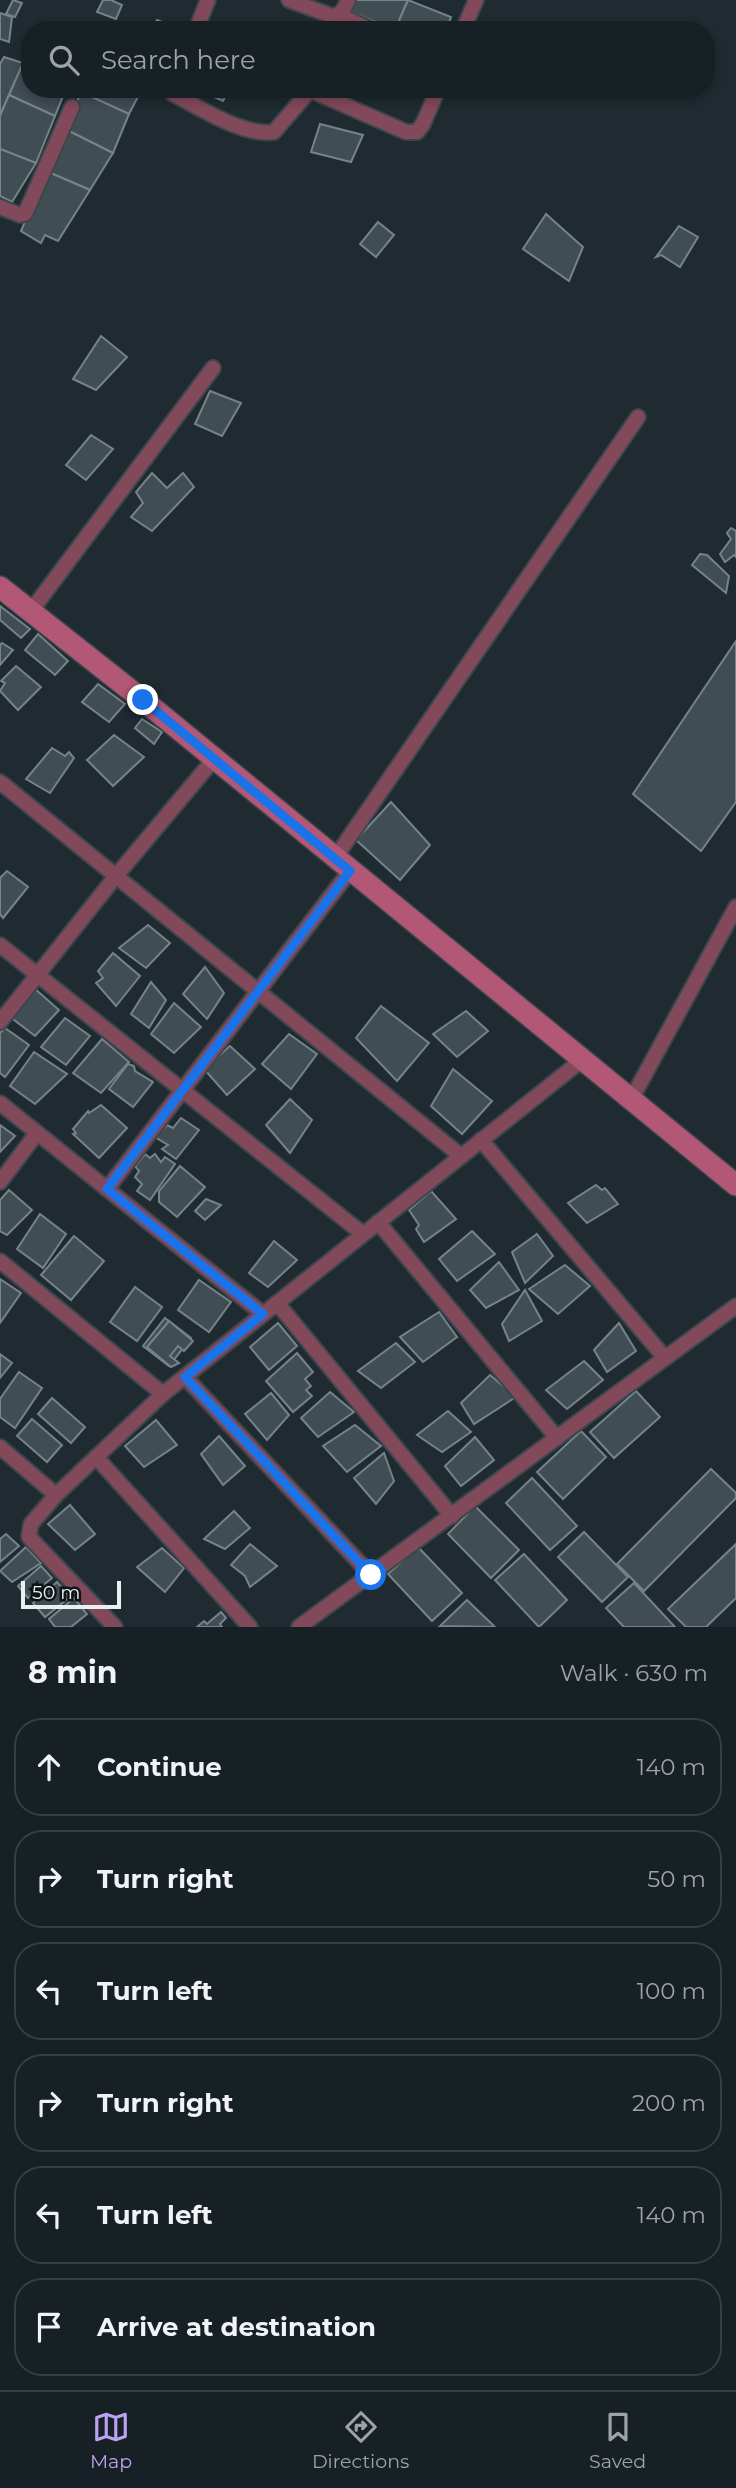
<!DOCTYPE html>
<meta charset="utf-8">
<style>
body{margin:0;font-family:Montserrat,sans-serif;background:#242d32;color:#f1f3f6}
.scale{position:absolute;left:21px;bottom:18px;width:100px;box-sizing:border-box;padding-left:7px;border:4px solid #e8f0f4;border-top:0;font-size:19px;line-height:24px;white-space:nowrap;color:#e8f0f4;-webkit-text-stroke:5px #0e1315;paint-order:stroke}
.stop{position:absolute;width:21px;height:21px;margin:-16px;border:5px solid #1a73e8;border-radius:50%;background:#fff}
.stop.end{background:#1a73e8;border-color:#fff;box-shadow:0 2px 7px #0008}
.list{margin:0;padding:0;list-style:none}
h2{display:flex;justify-content:space-between;align-items:center;height:91px;margin:0;padding:0 28px;font-size:30px}
h2 small{font-size:23px;font-weight:400;color:#9ea3a7}
.list li{display:grid;grid-template-columns:46px 1fr auto;gap:21px;align-items:center;box-sizing:border-box;height:98px;margin:0 14px 14px;padding:0 14px;border:2px solid #363e42;border-radius:28px}
.list b{display:block;font-size:26px;white-space:nowrap}
.list em{font-size:23px;font-style:normal;color:#9ea3a7}
.icon{flex:none;width:38px;height:38px;fill:none;stroke:currentColor;stroke-width:2;stroke-linecap:round;stroke-linejoin:round}
.map{position:relative;flex:none;width:736px;height:1627px;overflow:hidden}
.search{position:absolute;background:#172025;box-shadow:0 4px 10px #0003;left:21px;right:21px;top:21px;height:77px;display:flex;align-items:center;gap:18px;box-sizing:border-box;padding:0 24px;border-radius:28px;color:#9ea3a7;font-size:26px}
.sheet{height:763px;background:#172025}
nav{display:flex;justify-content:space-around;align-items:center;box-sizing:border-box;height:98px;border-top:2px solid #363e42;background:#172025;font-size:19px;color:#9ea3a7}
nav a{display:grid;justify-items:center;gap:4px}
nav .on{color:#bca0f2}
.map>svg:first-child{display:block}
.building{fill:#404d53;stroke:#75838a;stroke-width:2}
.lines{fill:none;stroke-linecap:round;stroke-linejoin:round}
.minor-casing{stroke:#3b474c;stroke-width:18}
.secondary-casing{stroke:#3b474c;stroke-width:24}
.minor{stroke:#82495a;stroke-width:14}
.secondary{stroke:#b25876;stroke-width:21}
.route{stroke:#1a73e8;stroke-width:9}
</style>
<div class="map">
<svg width="736" height="1627" viewBox="0 0 736 1627">
<rect width="100%" height="100%" fill="#1f2b31"/>
<!-- building -->
<g class="building">
<polygon points="13,0 22,3 15,17 6,14"/>
<polygon points="103,0 111,0 122,5 116,19 97,12"/>
<polygon points="354,0 408,0 395,30 349,11"/>
<polygon points="408,0 451,17 447,30 395,30"/>
<polygon points="0,13 12,17 9,42 0,39"/>
<polygon points="157,20 177,28 152,30"/>
<polygon points="25,56 30,58 30,89 66,89 55,116 9,95"/>
<polygon points="4,57 23,63 0,115 0,64"/>
<polygon points="83,89 142,89 129,114 81,92"/>
<polygon points="196,89 229,89 223,101"/>
<polygon points="81,92 129,114 113,153 65,129"/>
<polygon points="9,95 55,116 36,163 0,149 0,116"/>
<polygon points="320,124 363,135 351,162 311,152"/>
<polygon points="65,129 113,153 90,190 46,171"/>
<polygon points="0,149 36,163 12,202 0,196"/>
<polygon points="46,171 90,190 58,241 45,235 41,243 21,231"/>
<polygon points="546,214 583,247 569,281 523,249"/>
<polygon points="378,222 394,235 376,257 360,244"/>
<polygon points="679,226 698,237 680,267 661,255 656,257"/>
<polygon points="101,336 127,357 96,390 73,379"/>
<polygon points="210,391 241,403 222,436 195,424"/>
<polygon points="91,435 113,449 86,480 66,465"/>
<polygon points="152,473 167,488 183,473 194,487 152,531 131,517 143,503 136,492"/>
<polygon points="731,528 736,531 736,557 734,555 725,562 720,554 731,539 727,533"/>
<polygon points="700,554 707,555 729,576 726,593 692,565"/>
<polygon points="0,606 30,629 21,638 0,620"/>
<polygon points="38,634 68,661 55,675 25,650"/>
<polygon points="736,641 736,802 701,851 633,794"/>
<polygon points="2,643 13,650 0,665 0,645"/>
<polygon points="16,666 41,687 18,710 0,691 5,683 1,681"/>
<polygon points="98,684 125,704 109,722 82,702"/>
<polygon points="142,719 162,732 154,744 135,728"/>
<polygon points="114,735 144,757 113,786 87,760"/>
<polygon points="52,748 65,756 69,752 74,758 50,793 26,779"/>
<polygon points="391,802 430,845 400,880 356,840"/>
<polygon points="7,871 28,887 3,918 0,914 0,878"/>
<polygon points="148,925 170,943 146,968 119,948"/>
<polygon points="113,953 140,976 116,1006 96,983 103,978 98,971"/>
<polygon points="205,967 224,993 207,1019 183,994"/>
<polygon points="151,982 166,1000 149,1028 131,1014"/>
<polygon points="34,988 59,1010 35,1036 9,1016"/>
<polygon points="174,1003 201,1027 174,1053 151,1034"/>
<polygon points="381,1006 429,1043 397,1081 356,1038"/>
<polygon points="466,1011 488,1031 457,1057 433,1034"/>
<polygon points="65,1018 90,1036 66,1065 41,1047"/>
<polygon points="5,1028 29,1045 5,1077 0,1073 0,1033"/>
<polygon points="289,1034 317,1054 291,1089 262,1064"/>
<polygon points="102,1039 129,1062 101,1093 73,1073"/>
<polygon points="230,1046 255,1069 227,1095 204,1069"/>
<polygon points="34,1052 67,1074 35,1104 10,1086"/>
<polygon points="128,1064 134,1066 135,1071 153,1082 133,1107 109,1089"/>
<polygon points="453,1069 492,1101 462,1134 431,1106"/>
<polygon points="290,1099 312,1120 290,1153 266,1125"/>
<polygon points="101,1105 127,1128 99,1158 73,1134 76,1133 73,1129 88,1111 89,1113"/>
<polygon points="181,1118 199,1130 176,1159 162,1149 168,1145 155,1137 167,1125 173,1128"/>
<polygon points="0,1125 15,1136 0,1152"/>
<polygon points="145,1154 150,1158 155,1154 161,1162 165,1157 175,1164 150,1200 137,1191 142,1184 135,1177 139,1171 135,1166"/>
<polygon points="180,1166 205,1187 177,1217 159,1202 159,1191"/>
<polygon points="596,1185 602,1190 605,1188 618,1204 587,1223 568,1203"/>
<polygon points="9,1190 32,1210 7,1235 0,1231 0,1200"/>
<polygon points="431,1191 456,1219 424,1242 416,1229 419,1225 409,1210"/>
<polygon points="206,1199 221,1205 205,1220 195,1211"/>
<polygon points="40,1214 66,1234 43,1268 17,1249"/>
<polygon points="472,1231 495,1254 457,1281 439,1259"/>
<polygon points="537,1234 553,1256 525,1283 512,1252"/>
<polygon points="74,1236 104,1261 71,1300 41,1275"/>
<polygon points="274,1241 297,1260 268,1287 249,1273"/>
<polygon points="499,1262 519,1290 486,1308 470,1290"/>
<polygon points="565,1265 590,1286 558,1314 529,1289"/>
<polygon points="0,1279 21,1293 0,1323"/>
<polygon points="199,1280 231,1302 209,1332 178,1310"/>
<polygon points="135,1287 162,1307 137,1341 110,1322"/>
<polygon points="525,1290 542,1321 509,1341 502,1324"/>
<polygon points="439,1312 457,1337 423,1362 400,1337"/>
<polygon points="165,1318 191,1338 169,1366 143,1346"/>
<polygon points="169,1321 193,1341 184,1351 178,1346 170,1356 179,1363 171,1367 147,1347"/>
<polygon points="278,1323 297,1346 269,1370 250,1347"/>
<polygon points="619,1323 636,1351 607,1372 594,1350"/>
<polygon points="396,1343 415,1362 381,1388 358,1371"/>
<polygon points="297,1353 313,1372 305,1379 311,1386 306,1390 312,1396 293,1412 266,1381"/>
<polygon points="0,1354 12,1363 0,1378"/>
<polygon points="584,1361 603,1380 567,1409 546,1390"/>
<polygon points="19,1372 42,1388 15,1428 0,1417 0,1399"/>
<polygon points="490,1375 516,1397 474,1424 461,1403"/>
<polygon points="636,1391 660,1417 614,1458 590,1432"/>
<polygon points="330,1392 354,1412 318,1437 301,1418"/>
<polygon points="271,1393 289,1415 267,1440 245,1414"/>
<polygon points="52,1398 85,1427 71,1443 38,1414"/>
<polygon points="448,1411 471,1432 442,1452 417,1435"/>
<polygon points="32,1419 62,1445 47,1462 17,1436"/>
<polygon points="156,1420 177,1445 144,1467 125,1446"/>
<polygon points="355,1425 381,1446 347,1472 323,1446"/>
<polygon points="581,1431 606,1457 563,1499 537,1472"/>
<polygon points="219,1436 245,1466 223,1485 201,1454"/>
<polygon points="475,1437 494,1460 461,1486 445,1466"/>
<polygon points="384,1453 394,1481 376,1504 354,1478"/>
<polygon points="711,1469 736,1493 736,1498 644,1591 617,1564"/>
<polygon points="532,1478 577,1526 550,1550 506,1503"/>
<polygon points="70,1505 95,1534 75,1550 48,1524"/>
<polygon points="475,1506 519,1550 491,1578 448,1534"/>
<polygon points="234,1511 250,1528 225,1549 204,1539"/>
<polygon points="584,1532 628,1577 602,1602 558,1557"/>
<polygon points="6,1534 19,1546 0,1562 0,1539"/>
<polygon points="250,1544 277,1566 250,1587 245,1576 231,1565"/>
<polygon points="736,1544 736,1598 706,1627 686,1627 668,1609"/>
<polygon points="26,1547 41,1563 12,1582 0,1571"/>
<polygon points="418,1547 462,1593 432,1621 388,1574"/>
<polygon points="162,1548 184,1568 165,1592 137,1567"/>
<polygon points="524,1554 567,1600 539,1627 495,1580"/>
<polygon points="41,1566 52,1578 28,1598 18,1586"/>
<polygon points="57,1582 70,1597 45,1617 33,1603"/>
<polygon points="634,1583 675,1627 624,1627 606,1608"/>
<polygon points="74,1598 87,1614 71,1627 55,1627 49,1619"/>
<polygon points="467,1600 495,1627 440,1626"/>
<polygon points="221,1612 226,1618 220,1624 222,1627 197,1627 204,1621 207,1624"/>
</g>
<g class="lines">
<!-- minor casing -->
<g class="minor-casing">
<g id="minor">
<path d="M289,0L332,16C342,15 344,9 348,0"/>
<polyline points="339,15 372,30"/>
<polyline points="196,30 208,0"/>
<polyline points="463,30 476,0"/>
<path d="M172,89L173,94C201,108 242,136 274,132L310,90"/>
<polyline points="308,89 406,132 417,132 423,124 438,89"/>
<polyline points="0,207 20,215 25,214 72,107"/>
<polyline points="31,611 213,368"/>
<polyline points="0,782 461,1156"/>
<polyline points="335,858 638,417"/>
<polyline points="0,945 363,1234"/>
<polyline points="0,1022 116,876 214,759"/>
<polyline points="632,1098 736,907"/>
<polyline points="0,1103 263,1314"/>
<polyline points="481,1140 665,1358"/>
<polyline points="0,1182 37,1133"/>
<polyline points="107,1189 350,871"/>
<polyline points="378,1222 557,1438"/>
<polyline points="0,1261 163,1394"/>
<polyline points="277,1303 452,1516"/>
<polyline points="185,1377 371,1575"/>
<polyline points="0,1447 56,1495 163,1394 582,1060"/>
<polyline points="96,1457 250,1627"/>
<polyline points="56,1495 31,1524 29,1537 115,1627"/>
<polyline points="299,1627 736,1306"/>
</g>
</g>
<!-- secondary casing -->
<g class="secondary-casing">
<polyline id="secondary" points="0,587 143,700 736,1185"/>
</g>
<!-- minor -->
<use href="#minor" class="minor"/>
<!-- secondary -->
<use href="#secondary" class="secondary"/>
</g>
<g class="lines">
<!-- route -->
<polyline class="route" points="143,700 350,871 107,1189 263,1314 185,1377 371,1575"/>
</g>
</svg>
<div class="scale">50 m</div>
<div class="stop" style="left:371px;top:1575px"></div>
<div class="stop end" style="left:143px;top:700px"></div>
<div class="search"><svg class="icon" aria-label="search" viewBox="0 0 24 24"><circle cx="10" cy="10" r="6"/><path d="M15 15l6 6"/></svg>Search here</div>
</div>
<section class="sheet">
<h2>8 min<small>Walk · 630 m</small></h2>
<ul class="list">
<li><svg class="icon" aria-label="ahead" viewBox="0 0 24 24"><path d="M12 20V5M6 11l6-6 6 6"/></svg><div><b>Continue</b></div><em>140 m</em></li>
<li><svg class="icon" aria-label="right" viewBox="0 0 24 24"><path d="M7 20v-9h11M14 6l5 5-5 5"/></svg><div><b>Turn right</b></div><em>50 m</em></li>
<li><svg class="icon" aria-label="left" viewBox="0 0 24 24"><path d="M17 20v-9H6M10 6l-5 5 5 5"/></svg><div><b>Turn left</b></div><em>100 m</em></li>
<li><svg class="icon" aria-label="right" viewBox="0 0 24 24"><path d="M7 20v-9h11M14 6l5 5-5 5"/></svg><div><b>Turn right</b></div><em>200 m</em></li>
<li><svg class="icon" aria-label="left" viewBox="0 0 24 24"><path d="M17 20v-9H6M10 6l-5 5 5 5"/></svg><div><b>Turn left</b></div><em>140 m</em></li>
<li><svg class="icon" aria-label="arrive" viewBox="0 0 24 24"><path d="M6 21V4h12l-3 4 3 4H6"/></svg><div><b>Arrive at destination</b></div></li>
</ul>
</section>
<nav>
<a class="on"><svg class="icon" aria-label="map" viewBox="0 0 24 24"><path d="M3 6l6-2 6 2 6-2v14l-6 2-6-2-6 2zM9 4v14M15 6v14"/></svg>Map</a>
<a><svg class="icon" aria-label="directions" viewBox="0 0 24 24"><path d="M12 3l9 9-9 9-9-9zM9 14v-3h6M13 9l2 2-2 2"/></svg>Directions</a>
<a><svg class="icon" aria-label="saved" viewBox="0 0 24 24"><path d="M7 4h10v16l-5-4-5 4z"/></svg>Saved</a>
</nav>
